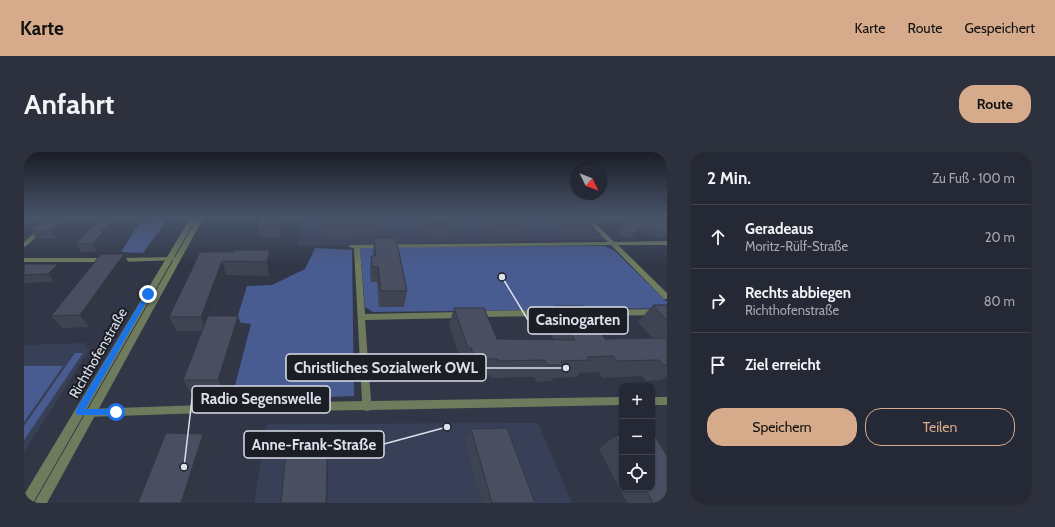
<!DOCTYPE html>
<html lang="de">
<meta charset="utf-8">
<style>
body{margin:0;font-family:Cabin,sans-serif;background:#2d313d;color:#f1f3f6}
.controls{position:absolute;right:12px;bottom:12px;display:grid;overflow:hidden;border-radius:8px;box-shadow:0 1px 3px #0004}
.controls button{width:36px;height:36px;display:grid;place-items:center;padding:0;border:0;border-bottom:1px solid #424550;background:#252935;color:#f1f3f6;font:20px sans-serif}
.compass{position:absolute;left:547px;top:12px;width:36px;height:36px;border-radius:50%;background:#252935;box-shadow:0 1px 3px #0004;rotate:133deg}
.stop{position:absolute;width:12px;height:12px;margin:-9px;border:3px solid #1a73e8;border-radius:50%;background:#fff}
.stop.end{background:#1a73e8;border-color:#fff;box-shadow:0 1px 4px #0008}
.list{margin:0;padding:0;list-style:none}
h2{display:flex;justify-content:space-between;align-items:center;height:52px;margin:0;padding:0 16px;font-size:17px}
h2 small{font-size:13px;font-weight:400;color:#a3a6ad}
.list li{display:grid;grid-template-columns:26px 1fr auto;gap:12px;align-items:center;box-sizing:border-box;height:64px;padding:0 16px;border-top:1px solid #424550}
.list b{display:block;font-size:15px;white-space:nowrap}
.list p{margin:0;font-size:13px;white-space:nowrap;color:#a3a6ad}
.list em{font-size:13px;font-style:normal;color:#a3a6ad}
.actions{display:flex;gap:8px;padding:12px 16px}
.actions a{flex:1;padding:9px 0;border:1px solid #d6ab8b;border-radius:16px;text-align:center;font-size:14px;color:#d6ab8b}
.actions .main{background:#d6ab8b;color:#111}
.icon{flex:none;width:22px;height:22px;fill:none;stroke:currentColor;stroke-width:2;stroke-linecap:round;stroke-linejoin:round}
.map{position:relative;flex:none;width:643px;height:351px;overflow:hidden;border-radius:16px}
header{display:flex;align-items:center;gap:24px;box-sizing:border-box;height:56px;padding:0 20px;background:#d6ab8b;color:#111}
header strong{font-size:19px}
nav{display:flex;gap:22px;margin-inline-start:auto;font-size:14px}
.intro{display:flex;align-items:center;justify-content:space-between;box-sizing:border-box;height:96px;padding:0 24px}
h1{margin:0;font-size:28px}
.button{padding:10px 18px;border-radius:16px;background:#d6ab8b;color:#111;font-size:14px;font-weight:700}
main{display:flex;gap:24px;padding:0 24px}
aside{flex:1;background:#252935;border-radius:16px;box-shadow:0 1px 3px #0004}
.map>svg:first-child{display:block}
.built{fill:#384057}
.green{fill:#495c92}
.lines{fill:none;stroke-linecap:round;stroke-linejoin:round}
.minor{fill:#6e7c5d;fill-rule:evenodd}
.tertiary{fill:#6e7c5d;fill-rule:evenodd}
.wall{fill:#3f4453}
.shaded-wall{fill:#333744}
.building{fill:#494f61;stroke:#333744}
.route{fill:#1a73e8}
.labels{text-anchor:middle;dominant-baseline:central;stroke-width:4;stroke-linejoin:round;paint-order:stroke}
.street-label{font-size:14px;fill:#dce0eb;stroke:#1c1e26}
.leader{fill:none;stroke:#dce0eb;stroke-width:1.5}
.callout-dot{fill:#dce0eb;stroke:#1c1e26;stroke-width:1.5}
.callout{fill:#1c1e26;stroke:#dce0eb;stroke-width:1.5}
.callout-label{font-size:15px;text-anchor:middle;font-weight:bold;fill:#dce0eb}
</style>
<header>
<strong>Karte</strong>
<nav><a>Karte</a><a>Route</a><a>Gespeichert</a></nav>
</header>
<div class="intro"><h1>Anfahrt</h1><a class="button">Route</a></div>
<main>
<div class="map">
<svg width="643" height="351" viewBox="0 0 643 351">
<rect width="100%" height="100%" fill="#313747"/>
<!-- built -->
<g class="built">
<polygon points="278,65 560,65 582,87 274,94"/>
<polygon points="61,191 65,198 0,300 0,193"/>
<polygon points="514,271 548,351 230,351 243,272"/>
</g>
<!-- green -->
<g class="green">
<polygon points="128,68 143,68 119,101 97,100 116,70"/>
<polygon points="580,94 591,99 643,150 643,156 349,160 341,155 336,95"/>
<polygon points="291,96 328,98 330,244 207,249 227,172 212,170 223,134 248,133 281,117"/>
<polygon points="51,201 59,201 0,288 0,274"/>
<polygon points="0,214 39,214 0,270"/>
</g>
<g class="lines">
<!-- minor -->
<g class="minor">
<polygon points="29,65 35,65 2,94 0,95 0,90"/>
<polygon points="560,65 565,65 590,90 643,89 643,93 594,93 643,141 643,147 640,147 587,93 336,96 341,162 438,160 442,163 438,166 341,168 347,249 598,245 598,253 347,258 343,259 339,258 210,260 63,265 60,264 58,261 60,258 63,257 210,252 338,249 330,96 325,95 325,93 584,90"/>
<polygon points="153,105 156,107 155,108 94,110 91,108 94,106"/>
<polygon points="0,106 82,106 85,108 82,110 0,110"/>
<polygon points="643,157 643,163 554,164 550,161 554,158"/>
<polygon points="536,158 540,161 536,164 452,165 448,162 452,159"/>
<rect x="628" y="245" width="15" height="8"/>
</g>
<!-- tertiary -->
<g class="tertiary">
<polygon points="167,65 173,65 9,351 0,351 0,343"/>
<polygon points="174,65 180,65 23,351 10,351"/>
</g>
</g>
<!-- wall -->
<g class="wall">
<polygon points="0,65 56,65 33,87 13,87 8,81 2,87 0,87"/>
<polygon points="82,65 103,65 98,69 95,69 97,73 83,86 83,87 73,100 57,100 52,92"/>
<polygon points="237,65 261,65 257,86 236,86 234,74"/>
<polygon points="395,65 497,65 499,68 492,86 473,86 463,68 427,68 423,87 403,87"/>
<polygon points="528,65 573,65 562,84 545,84"/>
<polygon points="606,65 643,81 639,87 613,79 608,87 593,82"/>
<polygon points="350,67 349,86 300,87 299,68"/>
<polygon points="350,86 383,139 380,155 355,155 353,130 347,130 346,120 347,104 349,104 349,100"/>
<polygon points="246,98 249,112 245,124 202,123 188,164 214,164 218,176 200,239 166,240 159,228 178,179 153,179 145,165 176,100"/>
<polygon points="0,112 40,119 30,130 0,131"/>
<polygon points="106,113 65,175 38,176 27,164"/>
<polygon points="629,153 643,153 643,224 638,228 622,229 618,224 578,226 575,220 556,221 553,225 530,226 527,229 512,230 510,225 467,226 466,223 444,223 440,213 438,213 425,173 430,156 473,187 530,188 521,171 531,154 581,187 629,187 614,170"/>
<polygon points="447,277 511,351 458,351 441,288"/>
<polygon points="591,284 598,297 598,336 628,336 643,351 603,351 575,297"/>
</g>
<!-- shaded-wall -->
<g class="shaded-wall">
<polygon points="13,65 28,65 7,79 8,81 2,87 0,84 0,75"/>
<polygon points="43,65 56,65 33,87 27,79"/>
<polygon points="93,65 97,73 83,86 83,87 73,100 68,92 77,80"/>
<polygon points="96,65 103,65 98,69"/>
<polygon points="257,65 261,65 257,86 255,74"/>
<polygon points="246,98 249,112 245,124 243,110"/>
<polygon points="100,102 106,113 65,175 56,163"/>
<polygon points="198,109 202,123 182,179 177,165"/>
<polygon points="34,112 40,119 30,130 24,122"/>
<polygon points="214,164 218,176 200,239 194,228"/>
<polygon points="304,278 305,289 303,351 302,351"/>
<polygon points="179,282 186,292 168,351 157,351"/>
</g>
<!-- building -->
<g class="building">
<polygon points="0,65 13,65 0,75"/>
<polygon points="23,65 43,65 27,79 7,79"/>
<polygon points="84,65 93,65 77,80 79,80 68,92 52,92 66,76"/>
<polygon points="237,65 257,65 255,74 234,74"/>
<polygon points="299,65 349,65 350,67 299,68"/>
<polygon points="405,65 425,65 427,69 406,69"/>
<polygon points="478,65 497,65 499,68 480,68"/>
<polygon points="606,65 643,65 643,81 642,82 616,74 611,82 596,78"/>
<polygon points="350,86 372,86 383,139 357,139 354,115 348,115 347,104 352,104"/>
<polygon points="211,98 246,98 243,110 198,109 177,165 145,165 176,100 210,100"/>
<polygon points="77,102 100,102 56,163 27,164"/>
<polygon points="0,112 34,112 24,122 0,123"/>
<polygon points="629,153 643,153 643,169"/>
<polygon points="531,154 559,154 581,187 643,186 643,213 639,213 635,208 593,209 589,204 563,205 566,208 537,209 539,213 523,213 521,208 475,209 474,207 451,207 447,196 444,196 430,156 460,156 473,187 551,188"/>
<polygon points="184,164 214,164 194,228 159,228"/>
<polygon points="483,276 511,351 468,351 447,277"/>
<polygon points="304,278 302,351 257,351 264,279"/>
<polygon points="142,281 179,282 157,351 114,351"/>
<polygon points="628,283 630,283 643,304 643,351 629,351 621,336 628,336"/>
<polygon points="591,284 598,284 598,297"/>
</g>
<!-- sky -->
<linearGradient id="sky" x2="0" y2="1"><stop stop-color="#1b1e27"/><stop offset="0.57" stop-color="#485369"/><stop offset="1" stop-color="#485369" stop-opacity="0"/></linearGradient>
<rect width="643" height="114" fill="url(#sky)"/>
<!-- route -->
<polygon class="route" points="122,141 127,142 61,257 92,257 96,260 95,263 52,263 52,258"/>
<g class="labels">
<!-- street labels -->
<g class="street-label">
<text transform="translate(74 201) rotate(-60)">Richthofenstraße</text>
</g>
</g>
<!-- callouts -->
<path class="leader" d="M478 125L504 168M542 216L462 216M160 315L168 247M423 275L360 292"/>
<g class="callout-dot">
<circle cx="478" cy="125" r="4"/>
<circle cx="542" cy="216" r="4"/>
<circle cx="160" cy="315" r="4"/>
<circle cx="423" cy="275" r="4"/>
</g>
<g class="callout">
<rect x="504" y="155" width="100" height="27" rx="4"/>
<rect x="262" y="202" width="200" height="27" rx="4"/>
<rect x="168" y="234" width="138" height="27" rx="4"/>
<rect x="220" y="279" width="140" height="27" rx="4"/>
</g>
<g class="callout-label">
<text x="554" y="173">Casinogarten</text>
<text x="362" y="221">Christliches Sozialwerk OWL</text>
<text x="237" y="252">Radio Segenswelle</text>
<text x="290" y="298">Anne-Frank-Straße</text>
</g>
</svg>
<div class="controls">
<button>+</button>
<button>−</button>
<button><svg class="icon" aria-label="locate" viewBox="0 0 24 24"><circle cx="12" cy="12" r="6"/><path d="M12 2v4M12 18v4M2 12h4M18 12h4"/></svg></button>
</div>
<svg class="compass" viewBox="-18 -18 36 36"><path d="M0-13l5 13h-10z" fill="#e53935"/><path d="M0 13l5-13h-10z" fill="#a3a6ad"/></svg>
<div class="stop" style="left:92px;top:260px"></div>
<div class="stop end" style="left:124px;top:142px"></div>
</div>
<aside>
<h2>2 Min.<small>Zu Fuß · 100 m</small></h2>
<ul class="list">
<li><svg class="icon" aria-label="ahead" viewBox="0 0 24 24"><path d="M12 20V5M6 11l6-6 6 6"/></svg><div><b>Geradeaus</b><p>Moritz-Rülf-Straße</p></div><em>20 m</em></li>
<li><svg class="icon" aria-label="right" viewBox="0 0 24 24"><path d="M7 20v-9h11M14 6l5 5-5 5"/></svg><div><b>Rechts abbiegen</b><p>Richthofenstraße</p></div><em>80 m</em></li>
<li><svg class="icon" aria-label="arrive" viewBox="0 0 24 24"><path d="M6 21V4h12l-3 4 3 4H6"/></svg><div><b>Ziel erreicht</b></div></li>
</ul>
<div class="actions"><a class="main">Speichern</a><a>Teilen</a></div>
</aside>
</main>
